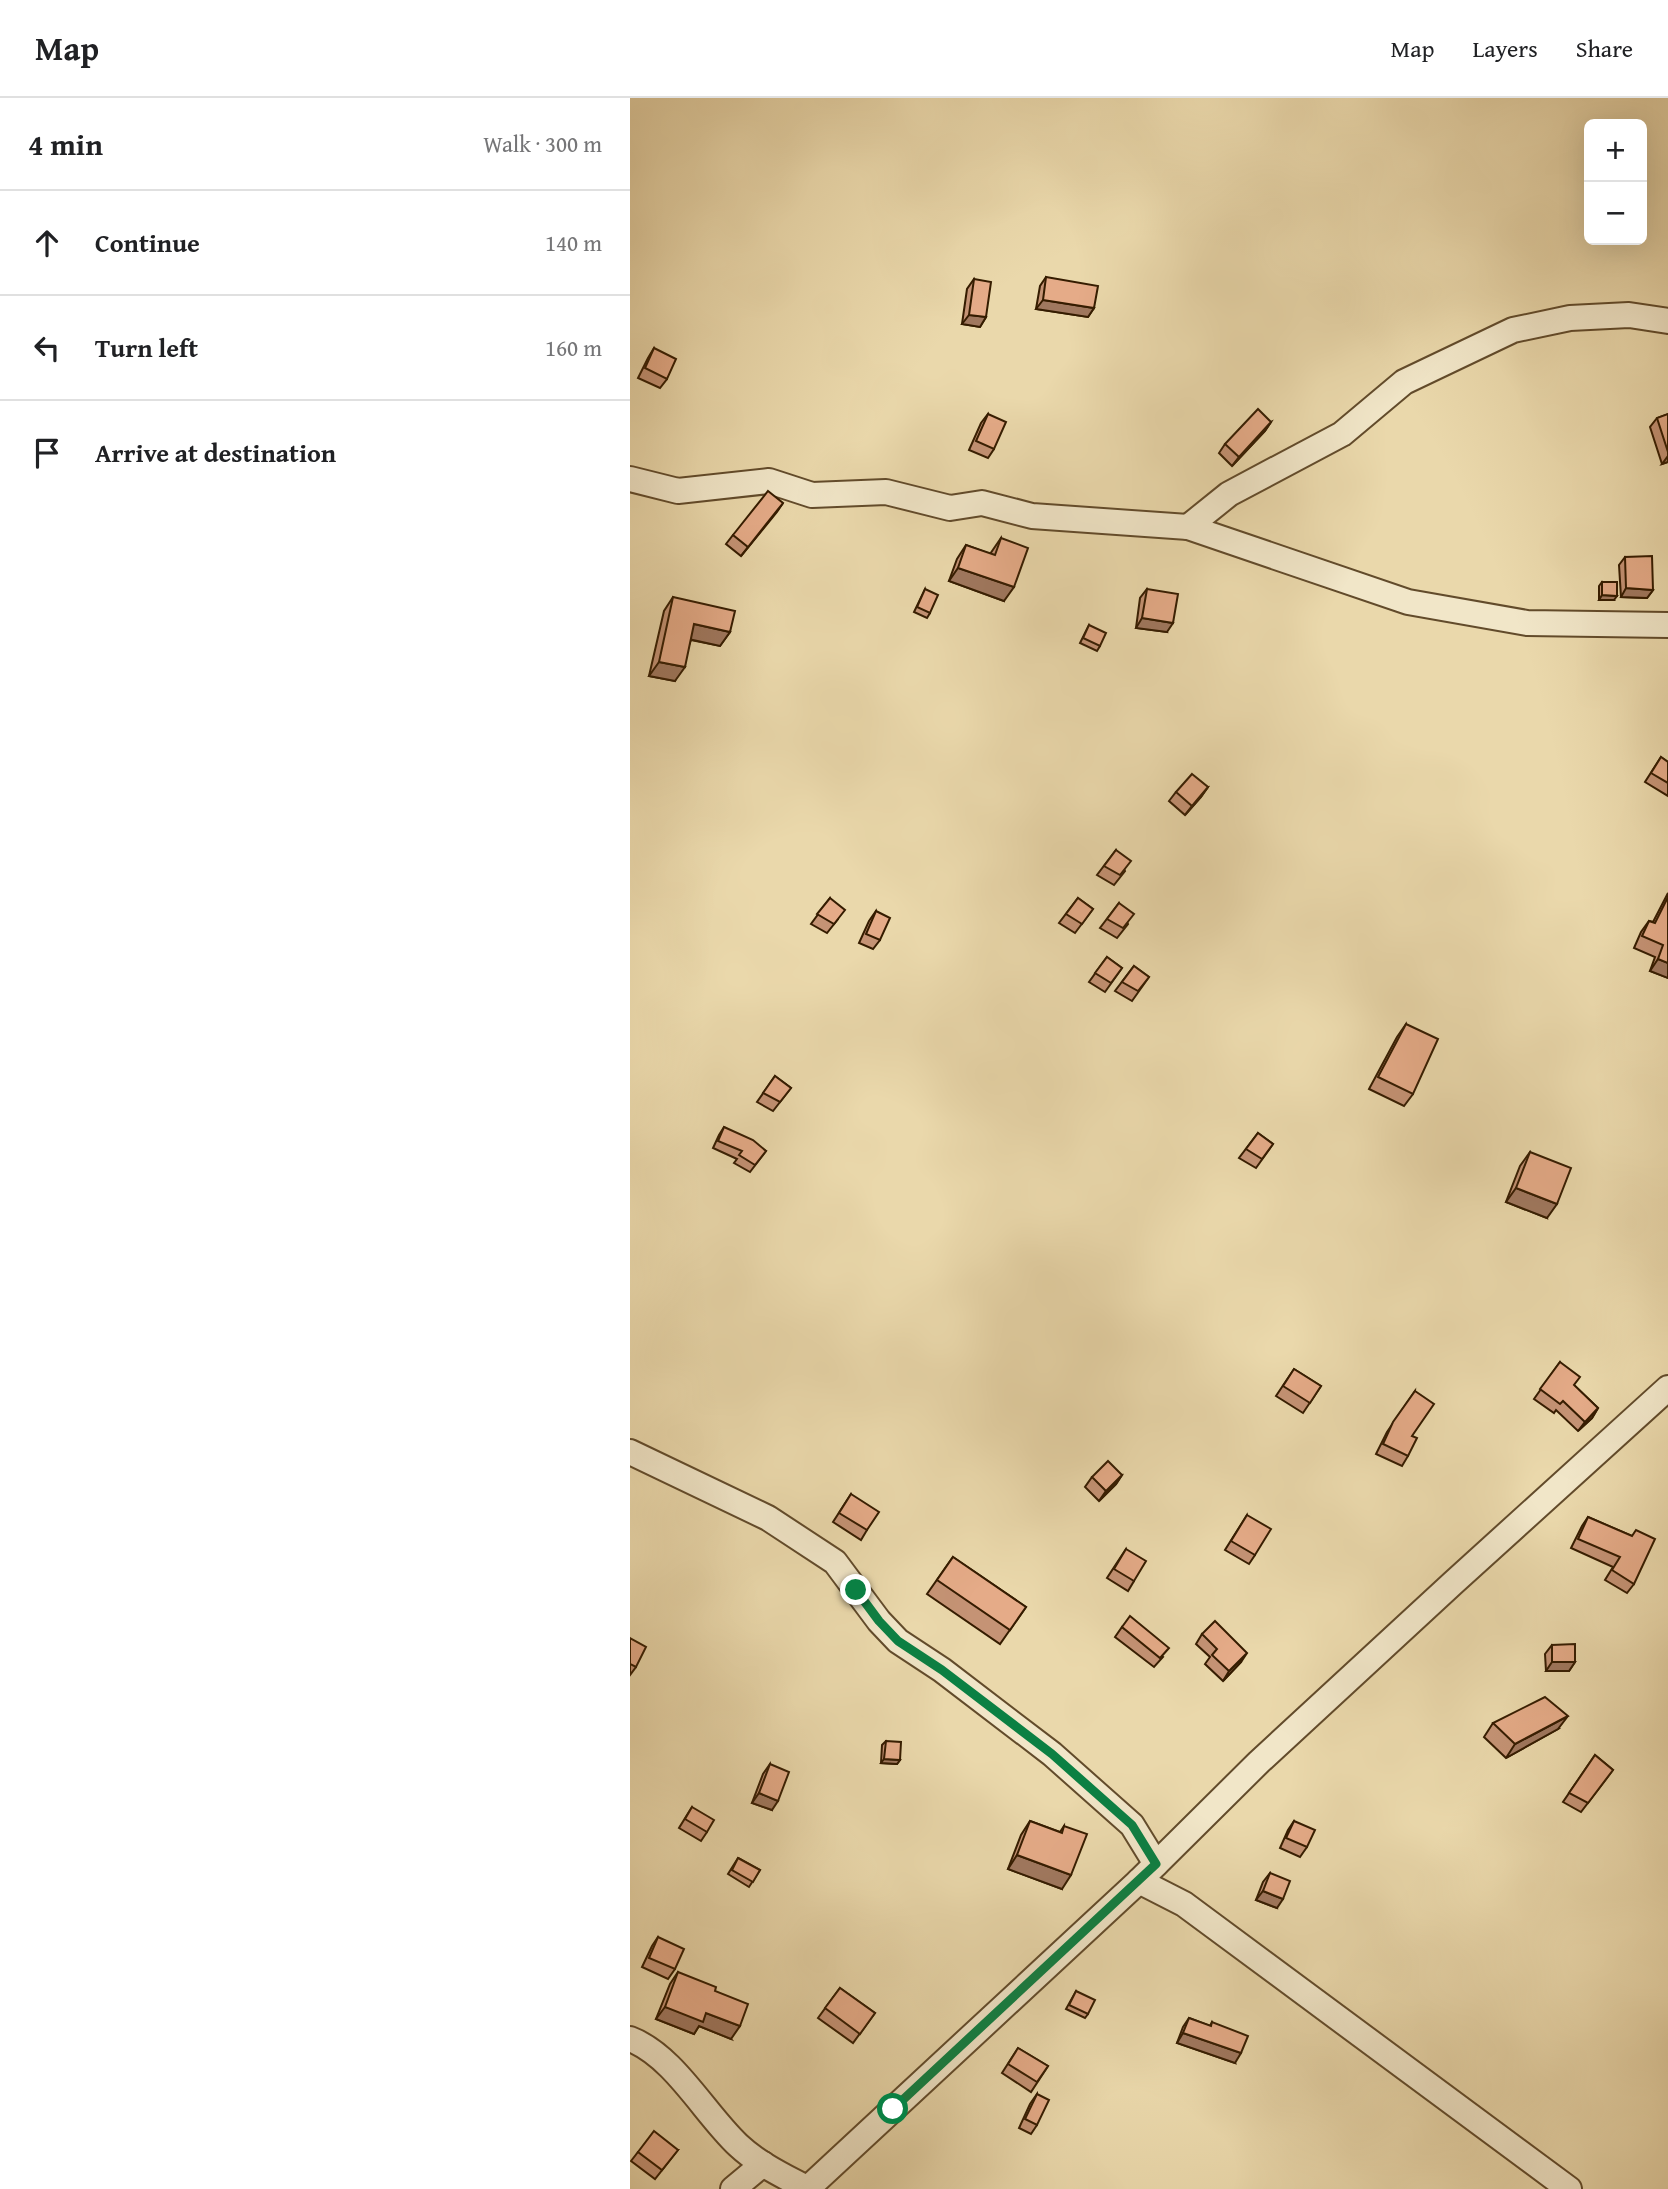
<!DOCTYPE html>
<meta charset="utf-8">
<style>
body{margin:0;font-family:"Gentium Book Plus",serif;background:#f2f2f2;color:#202124}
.controls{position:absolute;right:21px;top:21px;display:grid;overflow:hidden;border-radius:10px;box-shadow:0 7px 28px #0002}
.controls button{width:63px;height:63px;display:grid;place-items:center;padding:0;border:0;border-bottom:2px solid #e0e0e0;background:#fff;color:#202124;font:35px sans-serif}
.stop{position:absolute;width:21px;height:21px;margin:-16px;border:5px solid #0b8043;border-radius:50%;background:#fff}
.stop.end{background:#0b8043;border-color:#fff;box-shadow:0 2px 7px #0008}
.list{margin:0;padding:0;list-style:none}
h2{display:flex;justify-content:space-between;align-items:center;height:91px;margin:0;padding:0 28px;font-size:30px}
h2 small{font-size:23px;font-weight:400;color:#757577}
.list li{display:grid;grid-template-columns:46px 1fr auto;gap:21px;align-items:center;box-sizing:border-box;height:105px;padding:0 28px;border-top:2px solid #e0e0e0}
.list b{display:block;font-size:26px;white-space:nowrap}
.list em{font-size:23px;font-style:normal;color:#757577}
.icon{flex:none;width:38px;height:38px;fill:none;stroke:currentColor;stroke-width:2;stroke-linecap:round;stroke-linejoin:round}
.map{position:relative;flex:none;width:1038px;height:2091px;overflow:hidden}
header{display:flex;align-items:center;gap:42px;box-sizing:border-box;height:98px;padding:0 35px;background:#fff;border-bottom:2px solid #e0e0e0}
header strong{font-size:33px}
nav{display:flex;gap:38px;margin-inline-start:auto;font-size:24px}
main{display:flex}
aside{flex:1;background:#fff}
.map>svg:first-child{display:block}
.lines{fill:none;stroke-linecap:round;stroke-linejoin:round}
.minor-casing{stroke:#624b2b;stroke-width:28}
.minor{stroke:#f1e6c8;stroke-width:24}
.wall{fill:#c59375;stroke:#351c00;stroke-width:2}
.shaded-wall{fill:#a0785f;stroke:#351c00;stroke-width:2}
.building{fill:#e5ab88;stroke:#351c00;stroke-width:2}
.route{stroke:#0b8043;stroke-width:9}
</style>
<header>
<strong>Map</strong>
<nav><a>Map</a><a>Layers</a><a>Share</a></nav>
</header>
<main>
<aside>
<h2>4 min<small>Walk · 300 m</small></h2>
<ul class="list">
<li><svg class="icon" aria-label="ahead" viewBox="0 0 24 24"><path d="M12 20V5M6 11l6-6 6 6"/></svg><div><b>Continue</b></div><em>140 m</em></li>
<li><svg class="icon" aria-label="left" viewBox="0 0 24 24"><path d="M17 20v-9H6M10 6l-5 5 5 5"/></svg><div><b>Turn left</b></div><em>160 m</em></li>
<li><svg class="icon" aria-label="arrive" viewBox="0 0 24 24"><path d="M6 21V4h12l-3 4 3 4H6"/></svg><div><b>Arrive at destination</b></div></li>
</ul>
</aside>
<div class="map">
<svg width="1038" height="2091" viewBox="0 0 1038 2091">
<rect width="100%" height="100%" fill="#ead8ab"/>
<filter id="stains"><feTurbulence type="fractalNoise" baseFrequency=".00286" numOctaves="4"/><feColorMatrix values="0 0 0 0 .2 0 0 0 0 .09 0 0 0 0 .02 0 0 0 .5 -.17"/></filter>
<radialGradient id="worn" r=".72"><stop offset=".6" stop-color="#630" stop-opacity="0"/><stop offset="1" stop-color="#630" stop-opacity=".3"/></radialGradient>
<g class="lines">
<!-- minor casing -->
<g class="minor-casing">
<g id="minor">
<polyline points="0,381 48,393 139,383 182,397 256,394 320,410 352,405 402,418 558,429 778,504 897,525 1038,527"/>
<polyline points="558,429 599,396 712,336 774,284 883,232 940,220 999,217 1038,223"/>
<polyline points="0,1354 138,1420 205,1464 249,1523 268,1543 312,1572 422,1656 502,1727 526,1766"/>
<polyline points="509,1783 554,1806 939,2091"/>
<path d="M0,1941C44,1958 74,2015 108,2047C128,2066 154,2078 178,2091"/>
<polyline points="103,2091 133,2066"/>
<polyline points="177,2091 509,1783 629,1664 823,1485 1038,1290"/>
</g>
</g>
<!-- minor -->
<use href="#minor" class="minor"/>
</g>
<!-- wall -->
<g class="wall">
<polygon points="416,179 464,210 458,219 406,211 410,188"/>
<polygon points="344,181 356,219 350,229 332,226 337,191"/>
<polygon points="24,250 37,281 30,290 8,280 18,260"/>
<polygon points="358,316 364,351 358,360 339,352 351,325"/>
<polygon points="1038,316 1038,364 1032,366 1020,329 1027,320"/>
<polygon points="641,324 635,333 602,368 589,355 595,346"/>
<polygon points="153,405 111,458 96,446 103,437"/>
<polygon points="371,440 374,503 319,483 327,461 336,447 360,456"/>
<polygon points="995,459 1023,492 1017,500 991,499 989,467"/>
<polygon points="972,484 984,502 969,502 969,488"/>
<polygon points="295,491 300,515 297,520 284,514"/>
<polygon points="517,491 537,534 506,530 510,500"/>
<polygon points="43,499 100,534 90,548 61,542 45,583 19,578 34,513"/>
<polygon points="459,527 470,548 467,553 450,545"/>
<polygon points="1031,659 1038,664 1038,698 1015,684"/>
<polygon points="578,689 571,699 555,717 539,703 546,694"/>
<polygon points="486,752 495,773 484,787 467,777"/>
<polygon points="1038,795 1038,880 1020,873 1025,859 1004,850 1011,834 1019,823 1023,824"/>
<polygon points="200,800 208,821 197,835 181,826"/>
<polygon points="448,800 463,811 445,835 429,825"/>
<polygon points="489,805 498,826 487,840 470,830"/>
<polygon points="246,813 250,842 243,851 229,845 239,823"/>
<polygon points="477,859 492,870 475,894 459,884"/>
<polygon points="504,868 519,879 502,903 485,893"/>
<polygon points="776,926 783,996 774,1008 739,991 767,939"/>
<polygon points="145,978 161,990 143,1013 127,1004"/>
<polygon points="94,1029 136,1053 120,1074 104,1065 107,1061 83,1050 89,1037"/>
<polygon points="628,1035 643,1046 626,1070 609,1060"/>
<polygon points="900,1054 917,1120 876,1104 890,1068"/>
<polygon points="930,1264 944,1287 968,1310 962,1320 948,1333 926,1312 924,1315 904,1301"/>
<polygon points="664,1271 691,1288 673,1315 646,1298"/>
<polygon points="785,1293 782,1338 778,1358 772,1368 746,1356 757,1334"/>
<polygon points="492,1377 486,1386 469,1403 455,1389 462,1379"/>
<polygon points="221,1396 237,1432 231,1442 203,1424"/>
<polygon points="617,1417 625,1457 619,1466 595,1452"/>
<polygon points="958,1419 1002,1438 1004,1486 997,1495 975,1482 983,1469 941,1450 952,1428"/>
<polygon points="496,1451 504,1483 498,1493 477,1480"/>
<polygon points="323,1459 396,1509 370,1546 297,1496"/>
<polygon points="492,1529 533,1559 524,1569 485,1539"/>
<polygon points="572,1536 611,1564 593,1583 575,1566 580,1559 566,1546"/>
<polygon points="0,1540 6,1569 0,1577"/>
<polygon points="922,1547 945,1564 939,1573 916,1573 915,1556"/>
<polygon points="863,1625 928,1631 876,1660 854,1639"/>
<polygon points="256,1643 270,1662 267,1666 251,1665 252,1647"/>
<polygon points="965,1657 983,1672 951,1714 933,1704"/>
<polygon points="140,1666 142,1712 122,1705 133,1676"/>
<polygon points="62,1709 77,1734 71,1743 49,1730"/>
<polygon points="400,1723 430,1734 434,1728 432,1791 378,1771 391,1737"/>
<polygon points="664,1723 677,1749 670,1759 650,1750 658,1732"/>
<polygon points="108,1760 130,1772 119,1789 98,1776"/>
<polygon points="640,1775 647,1810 626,1802 633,1784"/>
<polygon points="28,1839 45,1871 38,1881 12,1869 22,1848"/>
<polygon points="48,1874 101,1941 69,1928 64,1936 26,1921 40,1886"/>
<polygon points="210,1890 245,1915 223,1945 188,1920"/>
<polygon points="446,1893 458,1916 455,1920 436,1911"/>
<polygon points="559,1920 580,1928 582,1924 605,1965 547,1945 553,1929"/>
<polygon points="388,1950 418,1968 401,1994 372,1975"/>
<polygon points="407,1996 407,2027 401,2036 389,2030 400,2006"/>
<polygon points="48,2052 25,2081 1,2063 8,2054"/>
</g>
<!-- shaded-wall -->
<g class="shaded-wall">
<polygon points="413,202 464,210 458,219 406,211"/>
<polygon points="339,217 356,219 350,229 332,226"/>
<polygon points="641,324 635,333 602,368 609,359"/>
<polygon points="1038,358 1038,364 1032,366"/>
<polygon points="153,405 147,414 111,458 118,449"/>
<polygon points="328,470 384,489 374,503 319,483"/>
<polygon points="996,490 1023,492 1017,500 991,499"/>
<polygon points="972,497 987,498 984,502 969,502"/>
<polygon points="512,520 543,525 537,534 506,530"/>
<polygon points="64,526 100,534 90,548 54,540"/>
<polygon points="29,564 55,569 45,583 19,578"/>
<polygon points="578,689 571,699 555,717 562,708"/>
<polygon points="1028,861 1038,865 1038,880 1020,873"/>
<polygon points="886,1090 927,1106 917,1120 876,1104"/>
<polygon points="968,1310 962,1320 948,1333 955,1324"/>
<polygon points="492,1377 486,1386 469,1403 476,1393"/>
<polygon points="617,1555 611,1564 593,1583 599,1573"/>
<polygon points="922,1564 945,1564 939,1573 916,1573"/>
<polygon points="938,1618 928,1631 876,1660 885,1646"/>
<polygon points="254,1661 270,1662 267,1666 251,1665"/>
<polygon points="129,1695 148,1703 142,1712 122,1705"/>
<polygon points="387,1757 441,1777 432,1791 378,1771"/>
<polygon points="633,1793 653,1801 647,1810 626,1802"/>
<polygon points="35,1909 76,1915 110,1928 101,1941 69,1928 64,1936 26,1921"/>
<polygon points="553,1935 611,1955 605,1965 547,1945"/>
</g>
<!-- building -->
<g class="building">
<polygon points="416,179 468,188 464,210 413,202"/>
<polygon points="344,181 361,184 356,219 339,217"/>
<polygon points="24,250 46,261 37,281 15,270"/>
<polygon points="628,311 641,324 609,359 595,346"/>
<polygon points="358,316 376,324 364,351 346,343"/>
<polygon points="1038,316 1038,354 1027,320"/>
<polygon points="138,393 153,405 118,449 103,437"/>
<polygon points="371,440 398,450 384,489 328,470 336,447 365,457"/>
<polygon points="1022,458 1023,492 996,490 995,459"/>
<polygon points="972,484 987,484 987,498 972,497"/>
<polygon points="295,491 308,497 300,515 287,509"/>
<polygon points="517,491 548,496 543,525 512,520"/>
<polygon points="43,499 105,513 100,534 64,526 55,569 29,564"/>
<polygon points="459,527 476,535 470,548 453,540"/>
<polygon points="1031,659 1038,664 1038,685 1021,675"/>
<polygon points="562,676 578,689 562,708 546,694"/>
<polygon points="486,752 501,763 490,777 474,768"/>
<polygon points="1038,799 1038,865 1028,861 1033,847 1012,838 1019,823 1025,825"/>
<polygon points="200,800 215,812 204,826 187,816"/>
<polygon points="448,800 463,811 452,826 436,816"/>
<polygon points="489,805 504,816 493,830 477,821"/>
<polygon points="246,813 260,820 250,842 236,836"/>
<polygon points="477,859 492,870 481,885 465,875"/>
<polygon points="504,868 519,879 508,893 492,884"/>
<polygon points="776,926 808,941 783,996 748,979"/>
<polygon points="145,978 161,990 150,1004 133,995"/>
<polygon points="94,1029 123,1042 136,1053 125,1067 109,1057 112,1053 88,1043"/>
<polygon points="628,1035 643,1046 632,1061 616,1051"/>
<polygon points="900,1054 941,1070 927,1106 886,1090"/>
<polygon points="930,1264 950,1279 944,1287 968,1310 955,1324 933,1303 930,1306 910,1291"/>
<polygon points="664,1271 691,1288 680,1305 653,1288"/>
<polygon points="785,1293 804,1306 782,1338 787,1340 778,1358 753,1346 763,1324"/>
<polygon points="478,1363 492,1377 476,1393 462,1379"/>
<polygon points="221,1396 249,1414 237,1432 209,1415"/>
<polygon points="617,1417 641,1431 625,1457 601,1443"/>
<polygon points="958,1419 1002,1438 1006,1432 1025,1441 1004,1486 982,1472 990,1459 948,1441"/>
<polygon points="496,1451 516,1463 504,1483 484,1471"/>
<polygon points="323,1459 396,1509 380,1532 307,1482"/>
<polygon points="500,1518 539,1550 530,1560 492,1529"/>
<polygon points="585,1523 617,1555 599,1573 582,1557 587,1551 572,1536"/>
<polygon points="0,1540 16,1549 6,1569 0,1566"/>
<polygon points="945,1546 945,1564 922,1564 922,1547"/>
<polygon points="915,1599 938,1618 885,1646 863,1625"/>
<polygon points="256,1643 271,1644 270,1662 254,1661"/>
<polygon points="965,1657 983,1672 958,1705 939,1695"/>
<polygon points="140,1666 159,1674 148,1703 129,1695"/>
<polygon points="62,1709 84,1722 77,1734 55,1721"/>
<polygon points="400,1723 432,1735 434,1728 457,1736 441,1777 387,1757"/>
<polygon points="664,1723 685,1732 677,1749 656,1740"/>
<polygon points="108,1760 130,1772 123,1784 102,1772"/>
<polygon points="640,1775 660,1783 653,1801 633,1793"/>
<polygon points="28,1839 54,1851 45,1871 19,1860"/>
<polygon points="48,1874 86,1889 85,1893 118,1906 110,1928 76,1915 73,1924 35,1909"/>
<polygon points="210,1890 245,1915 230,1936 195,1910"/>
<polygon points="446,1893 465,1902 458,1916 439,1907"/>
<polygon points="559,1920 581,1928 582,1924 618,1938 611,1955 553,1935"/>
<polygon points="388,1950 418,1968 407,1984 378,1966"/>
<polygon points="407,1996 419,2002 407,2027 395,2021"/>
<polygon points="24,2033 48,2052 32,2072 8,2054"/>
</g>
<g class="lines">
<!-- route -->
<polyline class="route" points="226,1492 249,1523 268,1543 312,1572 422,1656 502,1727 526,1766 263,2011"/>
</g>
<rect width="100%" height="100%" filter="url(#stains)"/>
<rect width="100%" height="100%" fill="url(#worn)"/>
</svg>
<div class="controls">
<button>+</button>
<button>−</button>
</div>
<div class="stop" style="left:263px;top:2011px"></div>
<div class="stop end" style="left:226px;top:1492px"></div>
</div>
</main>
